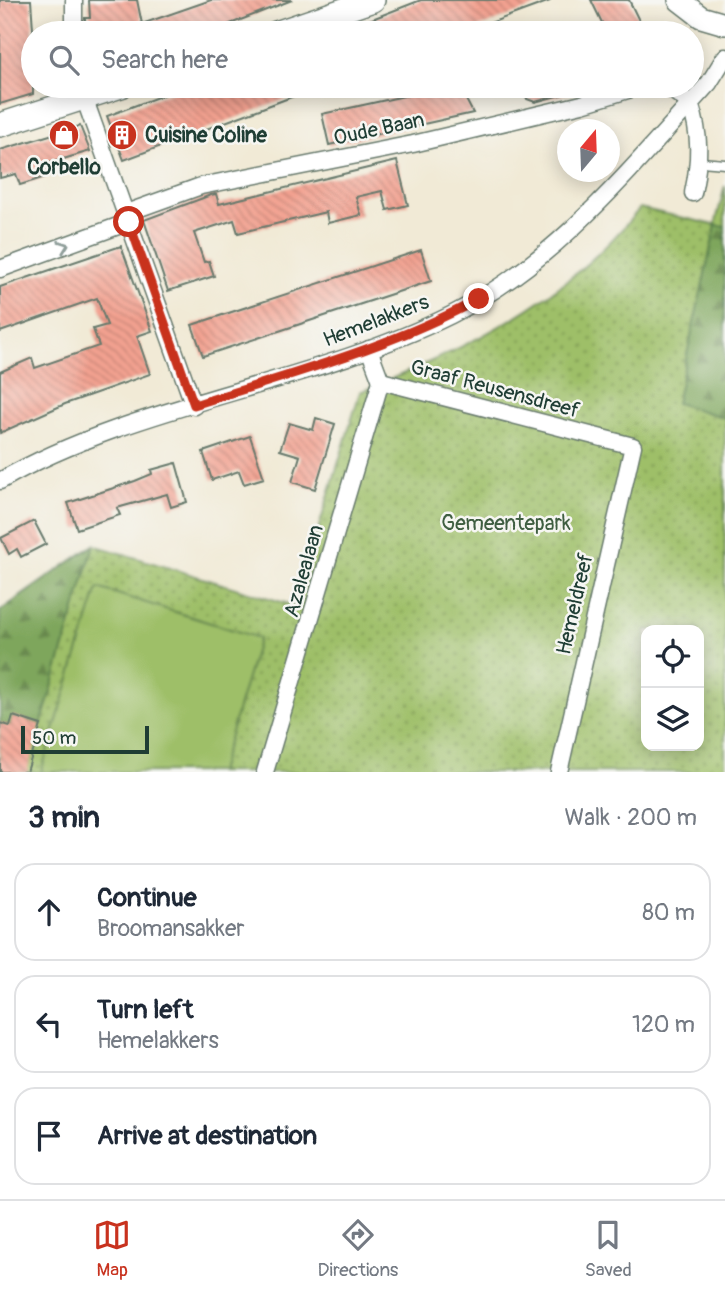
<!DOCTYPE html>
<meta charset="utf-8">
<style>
body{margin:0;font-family:Pangolin,sans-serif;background:#f2f2f3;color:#1f2937}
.controls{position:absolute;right:21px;bottom:21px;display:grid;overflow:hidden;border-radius:14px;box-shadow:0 4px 18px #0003}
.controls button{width:63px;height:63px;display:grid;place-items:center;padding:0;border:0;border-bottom:2px solid #e0e1e3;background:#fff;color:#1f2937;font:35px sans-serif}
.compass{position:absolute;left:557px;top:119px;width:63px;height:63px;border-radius:50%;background:#fff;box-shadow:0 4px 18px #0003;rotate:19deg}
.scale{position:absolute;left:21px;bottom:18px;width:128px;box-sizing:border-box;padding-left:7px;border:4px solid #1f3d34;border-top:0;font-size:19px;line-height:24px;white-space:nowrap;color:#1f3d34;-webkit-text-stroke:5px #f6f6f2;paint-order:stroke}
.stop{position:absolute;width:21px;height:21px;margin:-16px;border:5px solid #c8321e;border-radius:50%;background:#fff}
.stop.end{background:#c8321e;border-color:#fff;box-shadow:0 2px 7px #0008}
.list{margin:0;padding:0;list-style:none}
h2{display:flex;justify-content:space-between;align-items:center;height:91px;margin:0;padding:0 28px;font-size:30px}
h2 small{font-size:23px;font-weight:400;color:#747a83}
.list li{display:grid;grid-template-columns:46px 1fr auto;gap:21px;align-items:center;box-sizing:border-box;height:98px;margin:0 14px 14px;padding:0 14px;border:2px solid #e0e1e3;border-radius:21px}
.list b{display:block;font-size:26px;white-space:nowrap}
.list p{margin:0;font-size:23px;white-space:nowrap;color:#747a83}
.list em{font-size:23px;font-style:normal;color:#747a83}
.icon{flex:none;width:38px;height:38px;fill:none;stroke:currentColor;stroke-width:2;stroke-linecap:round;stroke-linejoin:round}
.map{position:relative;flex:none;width:725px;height:772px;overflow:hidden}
.search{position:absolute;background:#fff;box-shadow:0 4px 18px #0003;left:21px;right:21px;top:21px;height:77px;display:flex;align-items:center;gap:18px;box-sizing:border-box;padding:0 24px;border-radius:38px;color:#747a83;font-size:26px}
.sheet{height:427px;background:#fff}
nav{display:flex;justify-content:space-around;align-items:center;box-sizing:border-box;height:98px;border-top:2px solid #e0e1e3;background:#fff;font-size:19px;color:#747a83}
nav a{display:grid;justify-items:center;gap:4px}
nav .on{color:#c8321e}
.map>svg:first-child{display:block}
.grass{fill:url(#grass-dots);stroke:#5e7e4e;stroke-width:2;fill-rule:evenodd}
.forest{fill:url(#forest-firs);stroke:#4e7248;stroke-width:2}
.pitch{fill:#9ebf68;stroke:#5e7e4e;stroke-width:2}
.building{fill:url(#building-back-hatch)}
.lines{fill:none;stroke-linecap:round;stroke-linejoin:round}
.service-casing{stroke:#687a6d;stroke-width:11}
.minor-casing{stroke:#687a6d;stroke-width:19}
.secondary-casing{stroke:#687a6d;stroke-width:24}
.primary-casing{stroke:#687a6d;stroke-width:26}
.service{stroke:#fff;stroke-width:8}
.minor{stroke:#fff;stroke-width:16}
.secondary{stroke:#fff;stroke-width:21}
.primary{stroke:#fff;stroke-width:23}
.oneway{stroke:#8f9e9a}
.route{stroke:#c8321e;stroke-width:9}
.labels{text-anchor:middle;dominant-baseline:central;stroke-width:5;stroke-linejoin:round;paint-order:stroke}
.street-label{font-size:21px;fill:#1f3d34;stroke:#f6f6f2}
.poi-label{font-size:21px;font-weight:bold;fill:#1f3d34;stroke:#f6f6f2;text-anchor:start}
.park-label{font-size:21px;fill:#3f5e41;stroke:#f6f6f2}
</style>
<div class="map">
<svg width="725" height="772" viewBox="0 0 725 772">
<defs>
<pattern id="grass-dots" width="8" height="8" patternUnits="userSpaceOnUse" patternTransform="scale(1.75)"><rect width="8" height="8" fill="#9ebf68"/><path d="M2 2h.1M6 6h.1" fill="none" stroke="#809c56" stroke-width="1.8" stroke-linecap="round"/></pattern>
<pattern id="forest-firs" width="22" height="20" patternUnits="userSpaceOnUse" patternTransform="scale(1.75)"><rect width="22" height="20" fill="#7ea65c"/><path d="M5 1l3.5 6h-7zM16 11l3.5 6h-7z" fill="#67884d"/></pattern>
<pattern id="building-back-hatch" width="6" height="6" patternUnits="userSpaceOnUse" patternTransform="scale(1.75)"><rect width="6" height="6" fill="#f3a190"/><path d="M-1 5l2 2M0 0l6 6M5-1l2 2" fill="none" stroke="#c48476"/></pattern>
</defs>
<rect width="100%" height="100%" fill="#f6f6f2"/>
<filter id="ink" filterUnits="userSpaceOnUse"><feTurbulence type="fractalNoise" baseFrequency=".0143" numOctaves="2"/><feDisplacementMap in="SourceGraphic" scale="14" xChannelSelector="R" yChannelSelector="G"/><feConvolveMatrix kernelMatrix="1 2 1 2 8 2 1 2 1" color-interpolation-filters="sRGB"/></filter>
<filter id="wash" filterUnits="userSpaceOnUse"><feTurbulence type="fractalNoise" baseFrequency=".00686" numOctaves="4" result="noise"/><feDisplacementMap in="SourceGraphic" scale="28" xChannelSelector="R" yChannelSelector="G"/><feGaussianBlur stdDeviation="1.57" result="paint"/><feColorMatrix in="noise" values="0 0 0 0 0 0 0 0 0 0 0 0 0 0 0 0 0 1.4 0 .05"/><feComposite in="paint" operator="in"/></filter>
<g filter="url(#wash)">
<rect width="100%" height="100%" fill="#f1ead6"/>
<!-- grass -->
<path class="grass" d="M725,186V772H0V611L94,545L295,606L360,392C469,347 565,302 640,208L715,225ZM646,630H699V746H646Z"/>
<!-- forest -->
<g class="forest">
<polygon points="716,225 725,227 725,418 676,403"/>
<polygon points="94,545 41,725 13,717 10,726 0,723 0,611"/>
</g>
<!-- pitch -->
<polygon class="pitch" points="98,588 259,638 219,772 41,772"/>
<g id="blocks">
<!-- building -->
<g class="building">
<polygon points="0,0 31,0 33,29 33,94 0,104"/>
<polygon points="89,0 137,0 142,24 211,0 292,0 207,33 85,33 85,18 90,18"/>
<polygon points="421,0 550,0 550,1 463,33 336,33"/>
<polygon points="591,0 629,0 645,33 607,33"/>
<polygon points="187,86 317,86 318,87 124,160 107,116"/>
<polygon points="450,86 459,86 473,113 329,145 322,114"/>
<polygon points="523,86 579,86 579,90 535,102 527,99"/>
<polygon points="80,126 90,151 50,163 54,174 36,180 20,185 16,174 0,178 0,150"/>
<polygon points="397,161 408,205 387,210 382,191 356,197 361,215 328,223 326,212 238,233 234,220 194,233 204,262 209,261 214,276 168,291 144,220 211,195 216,194 219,204"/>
<polygon points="121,246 152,331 137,336 150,374 65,404 0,433 0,372 32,358 35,368 99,346 93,329 107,325 97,298 0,332 0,287"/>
<polygon points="421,250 431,281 203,356 192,325"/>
<polygon points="316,418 335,424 315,489 292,482 300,456 280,450 289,423 313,430"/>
<polygon points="250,436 264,478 244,484 239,471 212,480 203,452"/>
<polygon points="176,463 187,502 171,507 167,494 117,508 120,515 77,529 68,503 135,481 152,474 151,470"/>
<polygon points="34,521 46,544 21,557 17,549 9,554 1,538"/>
<polygon points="13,716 41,725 27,772 0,772 0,723 10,726"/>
</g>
</g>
</g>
<g filter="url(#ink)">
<use href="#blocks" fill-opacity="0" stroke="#687a6d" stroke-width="2"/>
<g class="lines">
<!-- service casing -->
<g class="service-casing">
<polyline id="service" points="701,162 725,164"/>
</g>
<!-- minor casing -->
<g class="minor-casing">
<g id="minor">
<polyline points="74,0 74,33"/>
<polyline points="80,86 194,406"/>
<polyline points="666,86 690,103"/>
<path d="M690,103C701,136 700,160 693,193"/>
<polyline points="126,213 201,186 413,144 582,104 641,86"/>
<polyline points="0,269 129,222"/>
<polyline points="369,349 381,381"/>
<polyline points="381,381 633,446 559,772"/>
<path d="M0,481C135,403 310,385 451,315C557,262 630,169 709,83L725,57"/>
<polyline points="265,772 381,381"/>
</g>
</g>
<!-- secondary casing -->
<g class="secondary-casing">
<polyline id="secondary" points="679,0 701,17 725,24"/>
</g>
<!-- primary casing -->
<g class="primary-casing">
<g id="primary">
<polyline points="276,33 373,0"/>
<polyline points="0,125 121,86"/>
</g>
</g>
<!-- service -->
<use href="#service" class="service"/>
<!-- minor -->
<use href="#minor" class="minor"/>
<!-- secondary -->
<use href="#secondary" class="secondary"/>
<!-- primary -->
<use href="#primary" class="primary"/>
</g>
<!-- one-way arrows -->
<defs><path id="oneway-chevron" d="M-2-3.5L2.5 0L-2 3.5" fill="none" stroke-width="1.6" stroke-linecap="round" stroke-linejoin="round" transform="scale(1.75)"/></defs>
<use class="oneway" href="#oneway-chevron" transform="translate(64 246) rotate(-20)"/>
</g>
<g class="lines" filter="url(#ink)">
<!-- route -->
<path class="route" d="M129,222L194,405C290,374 389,348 479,299"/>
</g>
<!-- icons -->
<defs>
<g id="shop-disc" transform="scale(1.575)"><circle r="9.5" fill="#c8321e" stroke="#f6f6f2"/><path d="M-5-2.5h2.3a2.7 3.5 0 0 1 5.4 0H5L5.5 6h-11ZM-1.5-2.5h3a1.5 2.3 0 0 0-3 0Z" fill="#fff"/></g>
<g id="building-disc" transform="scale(1.575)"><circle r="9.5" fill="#c8321e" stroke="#f6f6f2"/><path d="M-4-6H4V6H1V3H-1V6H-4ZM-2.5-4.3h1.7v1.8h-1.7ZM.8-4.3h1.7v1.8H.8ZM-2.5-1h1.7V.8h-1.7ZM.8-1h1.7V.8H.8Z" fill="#fff"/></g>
</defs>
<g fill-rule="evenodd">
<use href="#shop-disc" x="64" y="135"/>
<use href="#building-disc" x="122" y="135"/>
</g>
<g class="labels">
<!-- street labels -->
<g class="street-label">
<text transform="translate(379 129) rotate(-12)">Oude Baan</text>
<text transform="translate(376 321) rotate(-21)">Hemelakkers</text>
<text transform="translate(495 389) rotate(15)">Graaf Reusensdreef</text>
<text transform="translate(304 571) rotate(-74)">Azalealaan</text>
<text transform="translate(575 604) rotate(-77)">Hemeldreef</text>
</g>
<!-- poi labels -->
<g class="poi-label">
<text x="145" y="135">Cuisine Coline</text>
<text x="64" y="167" text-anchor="middle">Corbello</text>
</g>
<!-- park labels -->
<g class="park-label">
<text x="506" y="523">Gemeentepark</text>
</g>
</g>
</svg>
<div class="controls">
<button><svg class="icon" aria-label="locate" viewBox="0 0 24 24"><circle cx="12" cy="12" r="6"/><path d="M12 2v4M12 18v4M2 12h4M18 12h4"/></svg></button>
<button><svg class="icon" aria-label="layers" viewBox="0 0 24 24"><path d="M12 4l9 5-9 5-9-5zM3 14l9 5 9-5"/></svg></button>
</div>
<svg class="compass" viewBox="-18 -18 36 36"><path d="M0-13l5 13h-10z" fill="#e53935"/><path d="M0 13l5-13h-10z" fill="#747a83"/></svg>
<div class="scale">50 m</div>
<div class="stop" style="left:129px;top:222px"></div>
<div class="stop end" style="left:479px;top:299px"></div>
<div class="search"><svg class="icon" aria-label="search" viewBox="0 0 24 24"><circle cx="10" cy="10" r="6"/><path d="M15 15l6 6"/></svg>Search here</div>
</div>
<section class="sheet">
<h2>3 min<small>Walk · 200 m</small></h2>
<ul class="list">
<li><svg class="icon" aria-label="ahead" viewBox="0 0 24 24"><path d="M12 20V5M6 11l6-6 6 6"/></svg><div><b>Continue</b><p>Broomansakker</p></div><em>80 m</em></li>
<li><svg class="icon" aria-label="left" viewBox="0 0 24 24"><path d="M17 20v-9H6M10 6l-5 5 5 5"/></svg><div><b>Turn left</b><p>Hemelakkers</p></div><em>120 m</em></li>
<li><svg class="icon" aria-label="arrive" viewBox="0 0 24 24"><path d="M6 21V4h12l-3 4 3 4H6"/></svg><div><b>Arrive at destination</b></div></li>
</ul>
</section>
<nav>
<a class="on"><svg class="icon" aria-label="map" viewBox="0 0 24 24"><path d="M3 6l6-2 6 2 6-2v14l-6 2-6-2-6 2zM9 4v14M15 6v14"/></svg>Map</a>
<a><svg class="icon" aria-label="directions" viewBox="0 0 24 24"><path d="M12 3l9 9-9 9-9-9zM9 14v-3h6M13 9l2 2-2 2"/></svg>Directions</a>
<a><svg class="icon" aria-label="saved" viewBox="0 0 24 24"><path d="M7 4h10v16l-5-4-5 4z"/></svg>Saved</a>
</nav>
